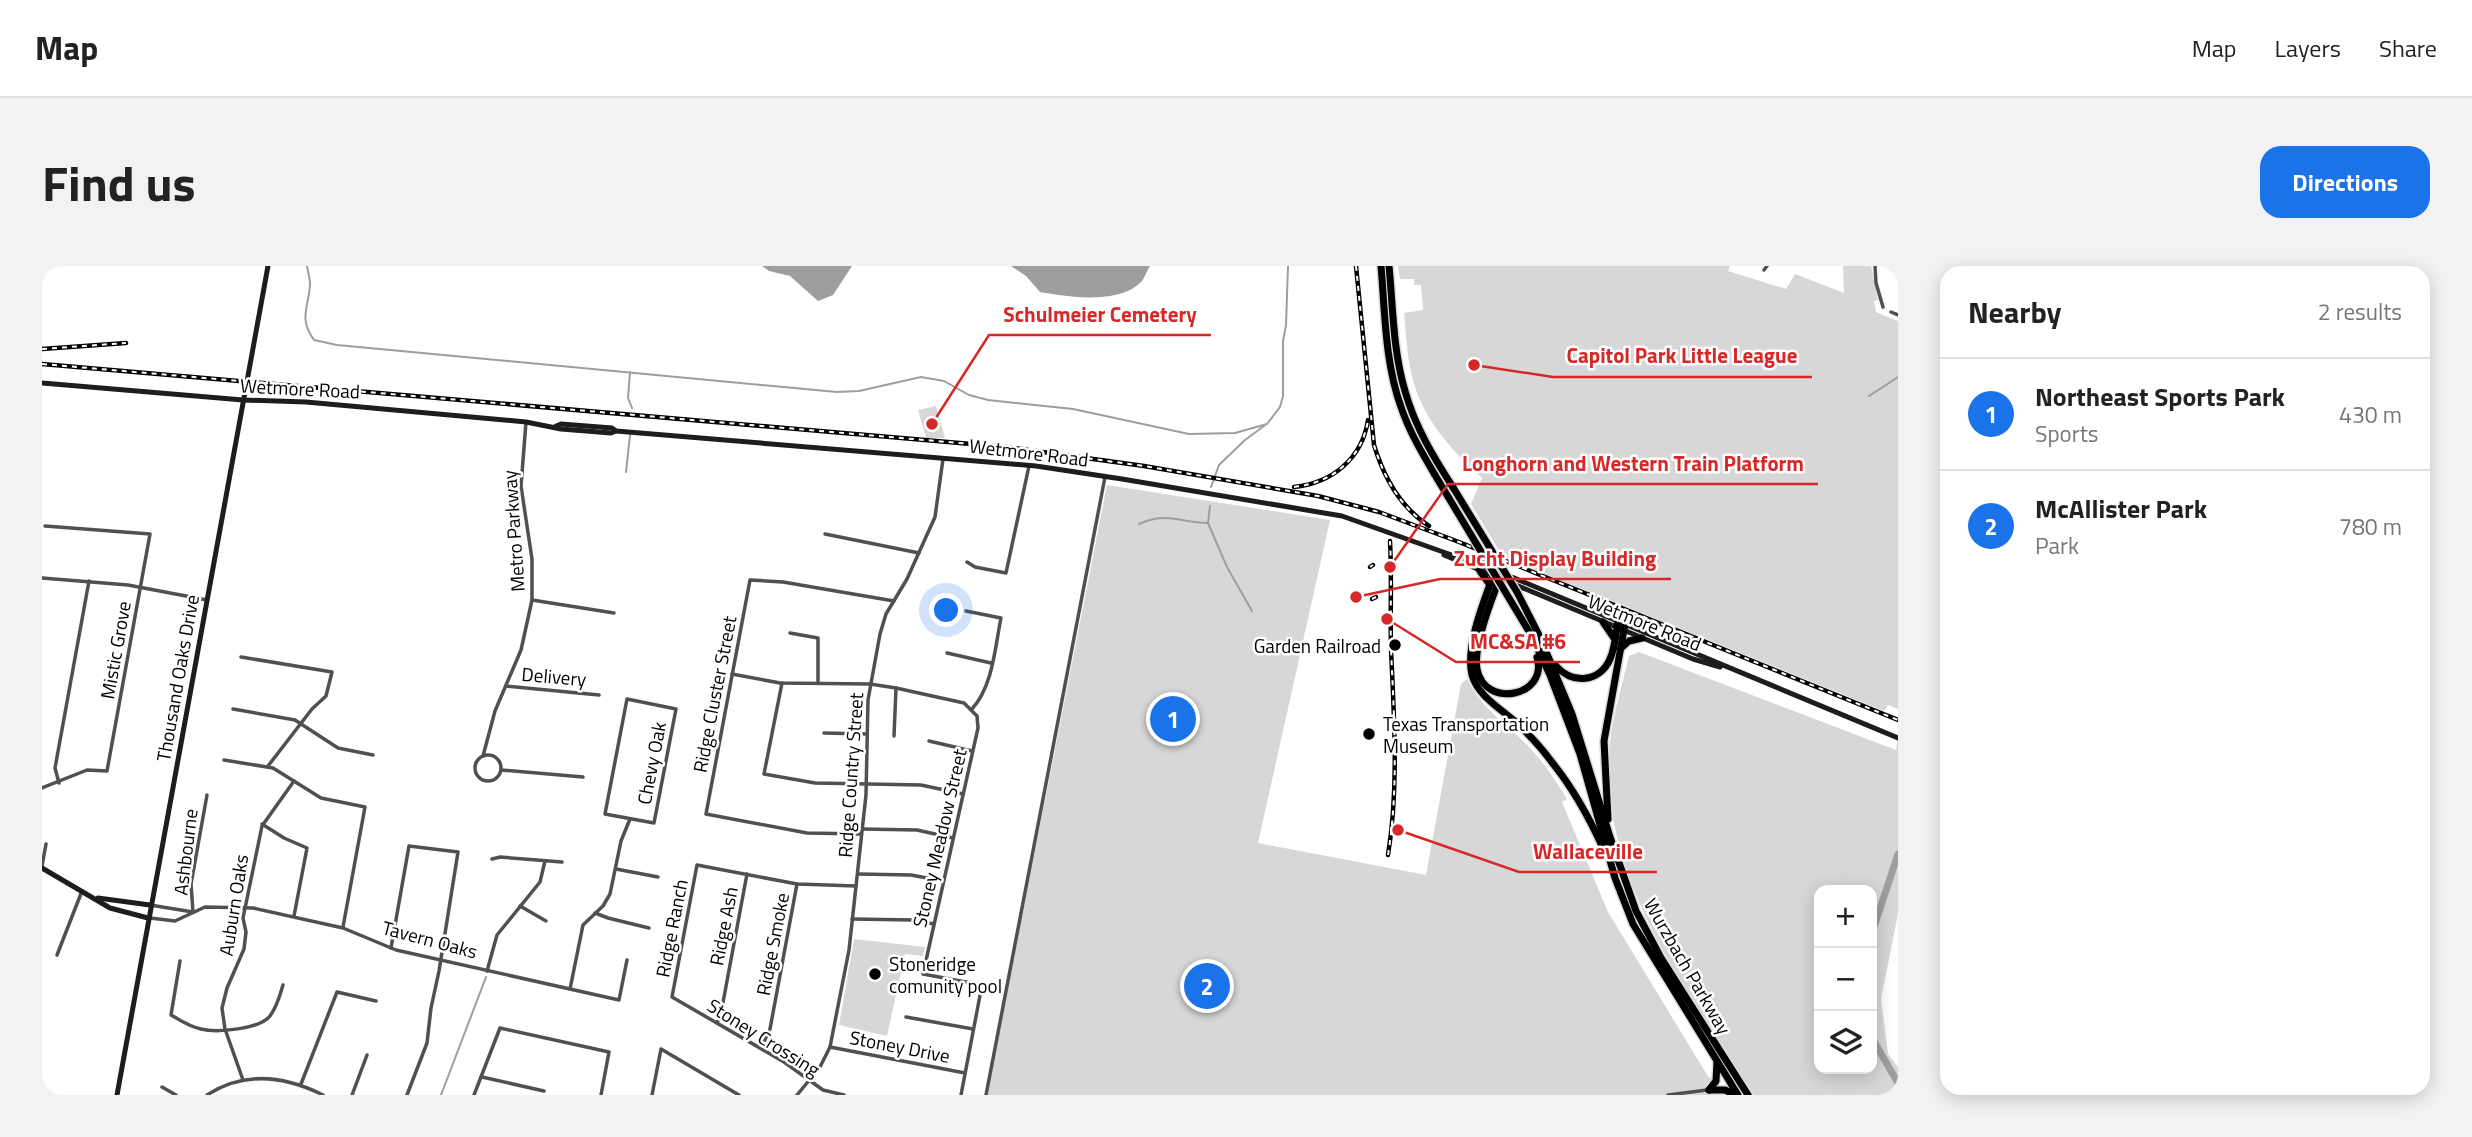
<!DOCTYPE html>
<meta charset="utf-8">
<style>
body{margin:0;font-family:"Titillium Web",sans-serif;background:#f2f2f2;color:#222}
.controls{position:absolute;right:21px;bottom:21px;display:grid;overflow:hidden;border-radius:14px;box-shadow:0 4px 18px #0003}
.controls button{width:63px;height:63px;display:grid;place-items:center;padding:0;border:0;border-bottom:2px solid #e0e0e0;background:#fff;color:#222;font:35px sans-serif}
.you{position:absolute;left:905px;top:345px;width:24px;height:24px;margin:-18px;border:5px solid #fff;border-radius:50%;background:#1a73e8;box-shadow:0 0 0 10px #1a73e833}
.badge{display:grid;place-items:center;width:46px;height:46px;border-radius:50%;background:#1a73e8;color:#fff;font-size:23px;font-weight:700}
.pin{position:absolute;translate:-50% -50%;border:4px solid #fff;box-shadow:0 2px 7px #0006}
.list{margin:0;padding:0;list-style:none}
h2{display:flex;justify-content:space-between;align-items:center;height:91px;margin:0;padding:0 28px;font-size:30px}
h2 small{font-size:23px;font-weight:400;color:#767676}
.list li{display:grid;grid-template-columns:46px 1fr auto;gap:21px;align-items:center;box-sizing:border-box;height:112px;padding:0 28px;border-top:2px solid #e0e0e0}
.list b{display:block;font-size:26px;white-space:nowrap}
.list p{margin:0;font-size:23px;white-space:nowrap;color:#767676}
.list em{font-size:23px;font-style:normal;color:#767676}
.icon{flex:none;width:38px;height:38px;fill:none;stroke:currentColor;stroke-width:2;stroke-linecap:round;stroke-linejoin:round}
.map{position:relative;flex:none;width:1856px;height:829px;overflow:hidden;border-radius:21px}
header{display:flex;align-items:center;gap:42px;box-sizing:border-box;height:98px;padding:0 35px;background:#fff;border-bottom:2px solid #e0e0e0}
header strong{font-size:33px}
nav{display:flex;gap:38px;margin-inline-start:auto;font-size:24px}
.intro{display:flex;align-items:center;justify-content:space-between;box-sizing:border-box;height:168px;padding:0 42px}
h1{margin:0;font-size:49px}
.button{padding:18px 32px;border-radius:21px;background:#1a73e8;color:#fff;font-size:24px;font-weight:700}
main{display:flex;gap:42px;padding:0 42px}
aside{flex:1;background:#fff;border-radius:21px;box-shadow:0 4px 18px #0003}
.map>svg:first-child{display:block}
.green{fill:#d7d7d7;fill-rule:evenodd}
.water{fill:#9e9e9e}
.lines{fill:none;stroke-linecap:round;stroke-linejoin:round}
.stream{stroke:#9e9e9e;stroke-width:2}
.river{stroke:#9e9e9e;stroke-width:7}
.highway-casing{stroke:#dbdbdb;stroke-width:10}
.street{stroke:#505050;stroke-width:3.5}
.secondary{stroke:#1d1d1d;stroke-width:5}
.highway{stroke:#000;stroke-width:7}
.rail-casing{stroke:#000;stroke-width:4.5}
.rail{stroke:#fff;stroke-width:2;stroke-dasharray:5;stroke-linecap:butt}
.highway-bridge-casing{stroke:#dbdbdb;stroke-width:10;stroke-linecap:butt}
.highway-bridge{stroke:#000;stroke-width:7}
.poi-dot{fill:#000;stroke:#fff;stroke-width:2.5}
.labels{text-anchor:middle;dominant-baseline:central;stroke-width:5;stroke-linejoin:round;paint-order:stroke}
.street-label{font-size:19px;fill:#000;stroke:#fff}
.poi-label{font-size:19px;fill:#000;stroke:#fff;text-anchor:start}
.leader{fill:none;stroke:#d62828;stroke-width:2.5}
.callout-dot{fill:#d62828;stroke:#fff;stroke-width:2.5}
.callout-label{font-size:21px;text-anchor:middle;font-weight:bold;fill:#d62828;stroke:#fff;stroke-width:5;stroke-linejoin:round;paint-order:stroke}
</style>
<header>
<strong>Map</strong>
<nav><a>Map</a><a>Layers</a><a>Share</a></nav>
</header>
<div class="intro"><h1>Find us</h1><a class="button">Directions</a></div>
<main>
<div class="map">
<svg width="1856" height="829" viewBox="0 0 1856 829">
<rect width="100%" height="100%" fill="#fff"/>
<!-- green -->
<g class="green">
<path d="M1356,0H1688L1686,5L1744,23L1753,8L1802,27L1801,0H1829L1836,34L1832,35L1834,46L1856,55V443L1846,439L1842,445L1461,291L1429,238L1440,212C1408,183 1378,150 1369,106C1365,87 1364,67 1362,47L1381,44L1379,19H1372V13H1358Z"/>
<polygon points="894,140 903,172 884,172 876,144"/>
<path d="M1065,219L1288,254L1216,577L1384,609L1419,418L1425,413C1437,439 1460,455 1481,475C1498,491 1513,513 1525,533L1520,536L1566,646L1667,812L1671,811L1682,829H945Z"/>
<path d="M1597,386L1854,484L1856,471V648L1839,733L1846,788L1856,801V829H1712C1643,723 1551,603 1569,468C1573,442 1581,416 1587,390ZM1777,624H1830V803H1777Z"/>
<polygon points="812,673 883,681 881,690 863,688 845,770 797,759"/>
</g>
<!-- water -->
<g class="water">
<polygon points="720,0 810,0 791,29 776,35 748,10 727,5"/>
<path d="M969,0H1108C1105,4 1103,11 1100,15C1078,39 1026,31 998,26L984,10Z"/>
</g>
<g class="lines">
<!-- stream -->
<g class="stream">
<path d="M265,0C266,6 268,12 268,18C267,41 256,52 272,74L295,79L795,126L817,125L879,111L902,115L927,129L946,134L1031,143L1147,168L1193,167L1225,158L1238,141L1241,130V75L1244,59L1246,0"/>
<polyline points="588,106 586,132 590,142"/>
<polyline points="1827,130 1856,111"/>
<polyline points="584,206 588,169"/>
<polyline points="1169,221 1177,199 1203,174 1222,160"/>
<polyline points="1168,240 1166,257 1185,301 1210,345"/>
<path d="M1097,258C1124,245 1139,257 1166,257"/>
<polyline points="399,829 444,711"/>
</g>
<!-- river -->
<g class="river">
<polyline points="1830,667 1856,588"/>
<polyline points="1830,772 1856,817"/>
</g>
<!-- highway casing -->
<g class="highway-casing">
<g id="highway">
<path d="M1339,0C1343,46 1343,97 1359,141C1367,165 1380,187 1393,209"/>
<path d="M1347,0C1351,41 1351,85 1363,125C1373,161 1392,192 1412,223"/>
<polyline points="1438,305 1448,319"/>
<path d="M1453,305C1443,332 1423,380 1430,409C1436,432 1465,446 1481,463C1491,473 1501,484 1509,495C1531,522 1547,551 1561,582"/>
<path d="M1460,307C1451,329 1431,380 1435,403C1443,444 1507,430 1495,391"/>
<polyline points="1561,356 1572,372"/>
<polyline points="1488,367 1508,409 1538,488 1573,612 1591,658 1696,829"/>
<polyline points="1498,371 1530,448 1568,571 1594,645 1619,692 1706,829"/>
<polyline points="1578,383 1587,375 1600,372"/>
<path d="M1514,400C1531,419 1558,416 1568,393C1573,382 1574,367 1576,355"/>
<polyline points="1566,553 1562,475 1583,358"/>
<polyline points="1667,824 1674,815 1675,796"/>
<polyline points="1667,824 1683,824 1693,829"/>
</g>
</g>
<!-- street -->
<g class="street">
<polyline points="1833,0 1834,17 1841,41"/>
<polyline points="1722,4 1725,0"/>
<polyline points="1849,46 1856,49"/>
<polyline points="783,268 877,287"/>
<polyline points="925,296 933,301 964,307 987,200"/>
<polyline points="0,312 86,319 165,334"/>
<polyline points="490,334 572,347"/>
<path d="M924,345L959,352C953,381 951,420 930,443"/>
<polyline points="748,367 776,372 776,417"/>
<polyline points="905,387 949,397"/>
<polyline points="199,391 290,406 284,430 270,443 226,500"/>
<polyline points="690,408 738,417 828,418 854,422 922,437 935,450 936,462 881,708 940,719 919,829"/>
<polyline points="740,417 722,508 773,517 879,519 921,528"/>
<polyline points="464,420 557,429"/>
<polygon points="585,433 634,443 612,557 563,548"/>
<polyline points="191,443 253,454 296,482 331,489"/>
<polyline points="782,467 825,468"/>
<polyline points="852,470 854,422"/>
<polyline points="887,475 930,485"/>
<circle cx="446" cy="502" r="13"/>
<polyline points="441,490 453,445 479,384 490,334 490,293 479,220 484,156"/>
<polyline points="182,494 231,502 279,532 323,541 301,661"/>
<polyline points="459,504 541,511"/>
<polyline points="17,517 13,502 47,315"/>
<polyline points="0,522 45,504 65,505 108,268 3,260"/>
<polyline points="220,558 242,572 265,582 252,650"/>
<polyline points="820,563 875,564 911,572"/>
<polyline points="819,568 765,567 664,548 708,314 741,316 852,335"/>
<polyline points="450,593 458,591 520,596"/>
<polyline points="0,600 4,578"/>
<polyline points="574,603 616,611"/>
<polyline points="816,608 869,609 901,615"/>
<polyline points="108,639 151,646"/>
<polyline points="478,640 504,655"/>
<polyline points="151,646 149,618 165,529"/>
<polyline points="553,647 566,652 607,662"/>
<polyline points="108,652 133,655 163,641 211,642 301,662 354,684 577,734 585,694"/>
<polyline points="810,653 871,654 892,658"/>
<polyline points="349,682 367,580 416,586 397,705 389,742 385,777 365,829"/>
<polyline points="15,689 40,625"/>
<path d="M138,695L129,749C139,755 148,761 159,763C175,767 218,763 228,750C235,741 238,729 241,719"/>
<polyline points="445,705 455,669 498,616 503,595"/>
<polyline points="528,723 541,659 561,640 568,628 579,575 588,553"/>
<polyline points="864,751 931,763"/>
<polyline points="675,757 679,747 705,608"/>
<polyline points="788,781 923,807"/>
<polyline points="719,782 728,763 755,618"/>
<polyline points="440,811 502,825"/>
<polyline points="201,814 183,763 180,742 185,722 202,683 204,666 201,652 220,560 252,515"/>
<polyline points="259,818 295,726 334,735"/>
<polyline points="120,821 134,829"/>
<path d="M165,829C202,805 243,810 281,829"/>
<polyline points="310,829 325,789"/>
<polyline points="432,829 458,762 567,786 559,829"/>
<polyline points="610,829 619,783 697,829"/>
<polyline points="755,829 778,801 788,781 807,684 824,529 826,434 838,368 844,348 865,313 893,251 901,193"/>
<polyline points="802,829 781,824 742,796 630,731 655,599 755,618 814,620"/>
<polyline points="944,829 1063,211"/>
<polyline points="1626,829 1665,824"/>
</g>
<!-- secondary -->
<g class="secondary">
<polyline points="0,117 201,134 264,136 484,156 519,163 569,167 574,165"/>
<polyline points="514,160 519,158 570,162 574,165 994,200 1080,213 1300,250 1449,303"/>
<polyline points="1402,289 1651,393 1678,401"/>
<polyline points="1465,309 1856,472"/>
<polyline points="0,602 68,642 106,652"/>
<polyline points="56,632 108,639"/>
<polyline points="75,829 226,0"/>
</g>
<!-- highway -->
<use href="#highway" class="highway"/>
<!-- rail casing -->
<g class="rail-casing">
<g id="rail">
<path d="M1314,0L1332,179C1342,212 1358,241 1387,260"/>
<polyline points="0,83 84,77"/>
<polyline points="0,98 964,181 1102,200 1276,230 1337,246 1417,276 1856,454"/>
<path d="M1252,221C1290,217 1320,193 1326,154"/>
<polyline points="1328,301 1331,299"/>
<polyline points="1330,333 1334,331"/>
<path d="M1346,589C1357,522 1352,451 1349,383C1348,347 1350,311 1348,275"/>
</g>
</g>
<!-- rail -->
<use href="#rail" class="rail"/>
<!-- highway-bridge casing -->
<g class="highway-bridge-casing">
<g id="highway-bridge">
<polyline points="1393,209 1488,367"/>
<polyline points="1412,223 1475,326 1498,371"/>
</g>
</g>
<!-- highway-bridge -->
<use href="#highway-bridge" class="highway-bridge"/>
</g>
<!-- markers -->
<g class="poi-dot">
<circle cx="1353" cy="379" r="7"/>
<circle cx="1327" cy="468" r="7"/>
<circle cx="833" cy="708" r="7"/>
</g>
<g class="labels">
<!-- street labels -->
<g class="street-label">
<text transform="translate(258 122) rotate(3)">Wetmore Road</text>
<text transform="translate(987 186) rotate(7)">Wetmore Road</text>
<text transform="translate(471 265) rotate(-94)">Metro Parkway</text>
<text transform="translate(1603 356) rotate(22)">Wetmore Road</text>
<text transform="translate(73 384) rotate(-80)">Mistic Grove</text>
<text transform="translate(512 410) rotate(5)">Delivery</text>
<text transform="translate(135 412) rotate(-80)">Thousand Oaks Drive</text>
<text transform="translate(672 428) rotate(-79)">Ridge Cluster Street</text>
<text transform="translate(609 497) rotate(-79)">Chevy Oak</text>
<text transform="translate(808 509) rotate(-86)">Ridge Country Street</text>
<text transform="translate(897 572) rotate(-77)">Stoney Meadow Street</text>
<text transform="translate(143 586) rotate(-83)">Ashbourne</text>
<text transform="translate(191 639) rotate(-81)">Auburn Oaks</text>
<text transform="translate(681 660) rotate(-79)">Ridge Ash</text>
<text transform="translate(629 662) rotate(-79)">Ridge Ranch</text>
<text transform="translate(388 673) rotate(15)">Tavern Oaks</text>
<text transform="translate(730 678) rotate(-79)">Ridge Smoke</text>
<text transform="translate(1646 700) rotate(60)">Wurzbach Parkway</text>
<text transform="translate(722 771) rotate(32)">Stoney Crossing</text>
<text transform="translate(858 780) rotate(11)">Stoney Drive</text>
</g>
<!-- poi labels -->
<g class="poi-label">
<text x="1339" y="379" text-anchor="end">Garden Railroad</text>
<text x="1341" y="457">Texas Transportation<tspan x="1341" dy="22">Museum</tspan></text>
<text x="847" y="697">Stoneridge<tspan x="847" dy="22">comunity pool</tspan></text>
</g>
</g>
<!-- callouts -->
<path class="leader" d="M890 158L947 69H1169M1432 99L1511 111H1770M1348 301L1406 218H1776M1314 331L1398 313H1629M1345 353L1414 396H1538M1356 564L1477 606H1615"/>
<g class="callout-dot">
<circle cx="890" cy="158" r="7"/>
<circle cx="1432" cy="99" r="7"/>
<circle cx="1348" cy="301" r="7"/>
<circle cx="1314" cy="331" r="7"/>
<circle cx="1345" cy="353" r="7"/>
<circle cx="1356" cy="564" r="7"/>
</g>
<g class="callout-label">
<text x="1058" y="56">Schulmeier Cemetery</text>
<text x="1640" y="97">Capitol Park Little League</text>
<text x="1591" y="205">Longhorn and Western Train Platform</text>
<text x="1513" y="300">Zucht Display Building</text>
<text x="1476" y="383">MC&amp;SA #6</text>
<text x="1546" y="593">Wallaceville</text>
</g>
</svg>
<div class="controls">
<button>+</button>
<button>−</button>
<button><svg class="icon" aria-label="layers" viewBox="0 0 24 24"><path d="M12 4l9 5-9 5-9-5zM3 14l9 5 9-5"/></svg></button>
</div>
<div class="you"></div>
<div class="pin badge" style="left:1131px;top:453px">1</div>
<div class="pin badge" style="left:1165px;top:720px">2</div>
</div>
<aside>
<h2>Nearby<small>2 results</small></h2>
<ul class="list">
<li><span class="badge">1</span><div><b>Northeast Sports Park</b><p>Sports</p></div><em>430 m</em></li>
<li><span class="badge">2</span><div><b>McAllister Park</b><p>Park</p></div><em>780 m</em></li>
</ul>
</aside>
</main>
